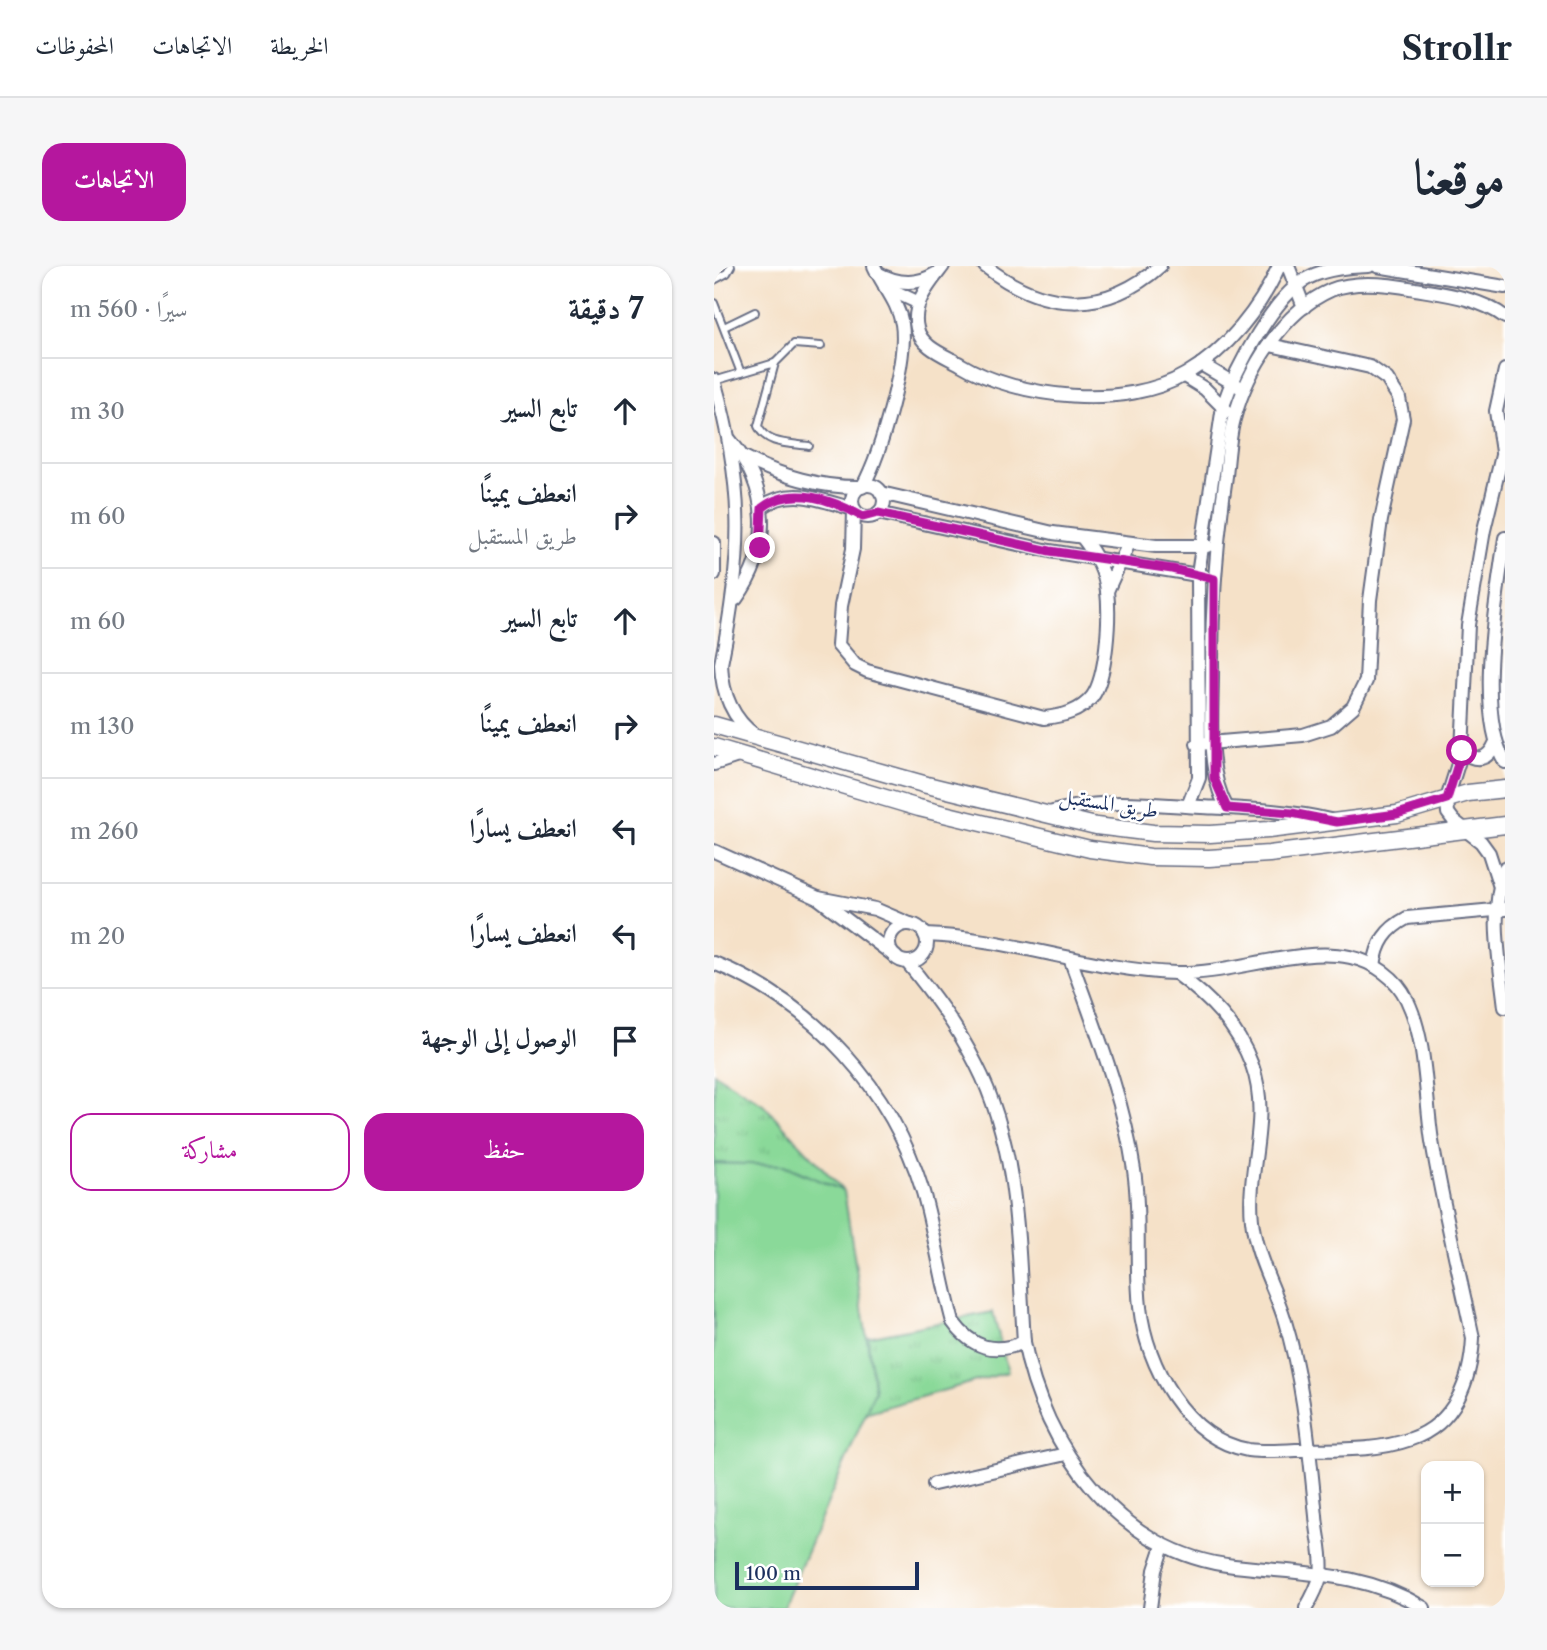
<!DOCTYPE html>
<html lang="ar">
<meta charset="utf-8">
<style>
body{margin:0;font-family:"Libre Caslon Text",Amiri,serif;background:#f6f6f7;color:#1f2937;direction:rtl}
.controls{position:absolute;right:21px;bottom:21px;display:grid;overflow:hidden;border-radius:14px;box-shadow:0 2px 5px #0004}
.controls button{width:63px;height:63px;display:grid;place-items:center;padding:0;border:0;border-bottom:2px solid #e0e1e3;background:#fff;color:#1f2937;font:35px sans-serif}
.scale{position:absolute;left:21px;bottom:18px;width:184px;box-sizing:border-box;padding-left:7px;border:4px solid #1b2f5e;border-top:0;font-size:19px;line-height:24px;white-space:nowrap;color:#1b2f5e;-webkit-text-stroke:5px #fff;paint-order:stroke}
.stop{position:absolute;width:21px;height:21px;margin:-16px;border:5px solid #b5179e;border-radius:50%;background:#fff}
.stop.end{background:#b5179e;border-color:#fff;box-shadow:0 2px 7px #0008}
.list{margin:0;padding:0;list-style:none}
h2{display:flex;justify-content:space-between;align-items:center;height:91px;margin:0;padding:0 28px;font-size:30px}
h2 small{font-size:23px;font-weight:400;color:#747a83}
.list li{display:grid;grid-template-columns:46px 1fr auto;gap:21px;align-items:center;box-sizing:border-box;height:105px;padding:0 28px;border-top:2px solid #e0e1e3}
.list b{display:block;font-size:26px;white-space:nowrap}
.list p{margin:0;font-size:23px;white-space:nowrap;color:#747a83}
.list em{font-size:23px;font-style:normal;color:#747a83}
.actions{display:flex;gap:14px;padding:21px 28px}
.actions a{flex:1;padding:16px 0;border:2px solid #b5179e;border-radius:21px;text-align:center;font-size:24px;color:#b5179e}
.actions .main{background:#b5179e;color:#fff}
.icon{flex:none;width:38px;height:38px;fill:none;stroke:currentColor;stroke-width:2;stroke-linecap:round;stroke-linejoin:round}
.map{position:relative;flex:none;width:791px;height:1342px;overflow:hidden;direction:ltr;border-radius:21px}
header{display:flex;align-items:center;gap:42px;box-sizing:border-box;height:98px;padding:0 35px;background:#fff;border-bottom:2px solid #e0e1e3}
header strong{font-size:33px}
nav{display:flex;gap:38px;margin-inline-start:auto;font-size:24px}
.intro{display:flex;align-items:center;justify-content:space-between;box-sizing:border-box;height:168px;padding:0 42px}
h1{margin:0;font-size:49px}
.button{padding:18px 32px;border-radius:21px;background:#b5179e;color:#fff;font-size:24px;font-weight:700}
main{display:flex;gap:42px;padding:0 42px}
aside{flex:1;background:#fff;border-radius:21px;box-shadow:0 2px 5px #0004}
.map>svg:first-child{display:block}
.green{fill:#8ad999;stroke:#52847c;stroke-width:2}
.park{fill:url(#park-tufts);stroke:#52847c;stroke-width:2}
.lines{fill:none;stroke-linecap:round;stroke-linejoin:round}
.lane-casing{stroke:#676d83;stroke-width:10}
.street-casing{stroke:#676d83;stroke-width:16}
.secondary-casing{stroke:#676d83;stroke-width:19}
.lane{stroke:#fff;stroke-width:6}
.street{stroke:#fff;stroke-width:12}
.secondary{stroke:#fff;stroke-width:16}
.route{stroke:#b5179e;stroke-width:9}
.labels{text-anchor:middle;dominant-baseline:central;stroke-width:5;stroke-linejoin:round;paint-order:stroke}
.street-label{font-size:21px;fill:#1b2f5e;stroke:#fff}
</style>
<header>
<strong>Strollr</strong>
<nav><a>الخريطة</a><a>الاتجاهات</a><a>المحفوظات</a></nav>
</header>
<div class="intro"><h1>موقعنا</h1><a class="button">الاتجاهات</a></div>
<main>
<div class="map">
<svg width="791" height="1342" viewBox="0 0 791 1342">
<defs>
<pattern id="park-tufts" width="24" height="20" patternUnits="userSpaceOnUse" patternTransform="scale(1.75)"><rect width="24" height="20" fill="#8ad999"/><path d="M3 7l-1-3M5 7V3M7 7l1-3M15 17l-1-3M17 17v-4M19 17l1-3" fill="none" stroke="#76bb86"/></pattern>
</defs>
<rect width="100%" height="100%" fill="#fff"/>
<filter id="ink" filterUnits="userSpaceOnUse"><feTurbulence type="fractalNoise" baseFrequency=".0143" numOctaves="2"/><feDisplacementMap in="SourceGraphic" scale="14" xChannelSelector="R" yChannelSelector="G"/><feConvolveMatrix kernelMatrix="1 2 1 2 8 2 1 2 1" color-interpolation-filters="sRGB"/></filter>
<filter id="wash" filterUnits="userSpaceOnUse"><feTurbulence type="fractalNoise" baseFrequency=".00686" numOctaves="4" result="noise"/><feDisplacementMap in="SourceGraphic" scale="28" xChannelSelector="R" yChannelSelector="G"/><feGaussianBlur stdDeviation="1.57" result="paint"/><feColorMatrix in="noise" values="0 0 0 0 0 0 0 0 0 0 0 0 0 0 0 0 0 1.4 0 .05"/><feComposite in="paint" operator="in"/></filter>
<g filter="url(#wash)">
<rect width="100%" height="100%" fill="#f5e1c8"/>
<!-- green -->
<polygon class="green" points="0,897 70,899 130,925 161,1125 69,1342 0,1342"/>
<!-- park -->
<g class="park">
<polygon points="0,807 49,838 130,925 70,899 0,897"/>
<polygon points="279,1046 294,1106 151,1147 161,1125 153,1071"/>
</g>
</g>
<g filter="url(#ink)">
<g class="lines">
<!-- lane casing -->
<g class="lane-casing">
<g id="lane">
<polyline points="0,14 13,7 17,0"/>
<polyline points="0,37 27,107 61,97"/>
<polyline points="10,61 41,46"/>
<polyline points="0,115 27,107"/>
<path d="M95,180C76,177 52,179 44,160L61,97L80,78L107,80"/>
</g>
</g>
<!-- street casing -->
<g class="street-casing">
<g id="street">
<path d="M229,0C216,17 197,38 203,62C207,81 230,89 246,98C304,133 412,144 472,108C513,84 546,43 565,0"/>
<path d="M271,0C328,45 390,50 446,0"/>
<polyline points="574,0 590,41"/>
<polyline points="663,0 791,21"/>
<path d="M163,7C183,18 202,20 221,8"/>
<polyline points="171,21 205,37"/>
<polyline points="487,98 524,120"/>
<polyline points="470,110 491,123 513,145"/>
<path d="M0,114C31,222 29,290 7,398C8,426 18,453 42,470"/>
<path d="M16,174C56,222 59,282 22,333"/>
<polyline points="788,186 782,145 791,104"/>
<path d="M30,191C65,210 108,222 148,221"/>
<circle cx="154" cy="235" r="16"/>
<path d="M149,220C167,187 194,94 188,58C184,36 169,20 160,0"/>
<polyline points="167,227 339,267 442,280 493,280"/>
<path d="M48,241C77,220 107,234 139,243"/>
<path d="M140,244L139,283L127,340L124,379L141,399L153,405L330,452C348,450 366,446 378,431C393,411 396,350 393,325C391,305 380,286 368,271"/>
<polyline points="164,247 336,285 490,310"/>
<path d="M791,272C783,330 761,446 791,496"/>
<polyline points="0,277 0,308"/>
<polyline points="393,325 415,277"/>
<polyline points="483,478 589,469 617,460 639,441 652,415 656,334 667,254 689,153 685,132 673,113 656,101 556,79"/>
<path d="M748,485C762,497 774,494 781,478"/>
<polyline points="0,498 27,489"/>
<path d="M474,540L485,512L484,308L509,140C521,104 561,27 596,11C614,2 635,1 655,0"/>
<path d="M513,542C490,501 499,442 498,396C498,334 503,272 512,210C514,192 515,171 520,153C533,104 569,45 617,24C641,14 675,18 701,23C731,28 766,32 791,51"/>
<path d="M332,548C383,531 435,538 487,541C530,543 573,544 616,554"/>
<polyline points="0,585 104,632 182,691"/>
<path d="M791,602C775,645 786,696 791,741"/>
<polyline points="785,618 775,587 767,576 740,555 734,547 733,533 748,485 754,359 770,264 791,177"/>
<polyline points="104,632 161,643 196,658"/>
<circle cx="194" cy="677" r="19"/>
<path d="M211,669C295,671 380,705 463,707C515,709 585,680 636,691C660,696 683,712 693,734C713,775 711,830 718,875C729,941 745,1006 759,1072C757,1114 741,1158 697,1173C661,1186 619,1183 582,1184C566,1185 550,1186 534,1184C472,1173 432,1099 426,1041C421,996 427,950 420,904C409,830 381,762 356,692"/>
<path d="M193,696C219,728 243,760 262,798C306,883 304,983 310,1076C330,1182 406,1288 520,1300C588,1308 649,1305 710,1342"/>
<path d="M0,697C100,737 178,823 209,926C221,968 227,1013 239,1056C258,1082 280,1089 310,1076"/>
<path d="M660,700C663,677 672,663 693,652L791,643"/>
<path d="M462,707C497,733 523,759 538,799C559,856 528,911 540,967C545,996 561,1023 570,1052C590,1116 595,1183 602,1250C603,1268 610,1291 607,1308C604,1320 598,1332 592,1342"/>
<polyline points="220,1218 352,1188"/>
<polyline points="436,1342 441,1304 449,1280"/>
</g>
</g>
<!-- secondary casing -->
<g class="secondary-casing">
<g id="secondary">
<polyline points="0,459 213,519 332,548 382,560 439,567 496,568 554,564 683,548 754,527 791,523"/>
<polyline points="0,481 205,542 376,583 436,591 495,592 555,588 791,559"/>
</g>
</g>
<!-- lane -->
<use href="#lane" class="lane"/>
<!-- street -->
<use href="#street" class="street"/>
<!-- secondary -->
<use href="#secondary" class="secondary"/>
</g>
</g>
<g class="lines" filter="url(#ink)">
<!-- route -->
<path class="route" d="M46,282L48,242C79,218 119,234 149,251L164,247L336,285L458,303L500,313V512L513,542L578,547L623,556L683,548L733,533L748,485"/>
</g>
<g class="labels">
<!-- street labels -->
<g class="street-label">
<text transform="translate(395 537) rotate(9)">طريق المستقبل</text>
</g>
</g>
</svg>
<div class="controls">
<button>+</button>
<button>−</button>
</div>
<div class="scale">100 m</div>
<div class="stop" style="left:748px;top:485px"></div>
<div class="stop end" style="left:46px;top:282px"></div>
</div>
<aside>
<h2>7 دقيقة<small>سيرًا · 560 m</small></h2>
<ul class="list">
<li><svg class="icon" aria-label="ahead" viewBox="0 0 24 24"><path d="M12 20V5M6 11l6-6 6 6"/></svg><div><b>تابع السير</b></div><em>30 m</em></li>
<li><svg class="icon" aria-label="right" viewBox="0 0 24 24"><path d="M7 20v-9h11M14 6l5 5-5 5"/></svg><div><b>انعطف يمينًا</b><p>طريق المستقبل</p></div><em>60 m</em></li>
<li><svg class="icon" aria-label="ahead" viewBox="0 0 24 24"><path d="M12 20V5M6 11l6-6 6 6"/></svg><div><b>تابع السير</b></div><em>60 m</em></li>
<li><svg class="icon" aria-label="right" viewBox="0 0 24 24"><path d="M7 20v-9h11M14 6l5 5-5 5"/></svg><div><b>انعطف يمينًا</b></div><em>130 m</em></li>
<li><svg class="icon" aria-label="left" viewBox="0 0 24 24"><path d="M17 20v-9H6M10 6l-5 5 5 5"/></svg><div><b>انعطف يسارًا</b></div><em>260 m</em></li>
<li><svg class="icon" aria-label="left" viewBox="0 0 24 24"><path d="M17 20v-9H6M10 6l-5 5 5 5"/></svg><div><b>انعطف يسارًا</b></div><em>20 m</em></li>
<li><svg class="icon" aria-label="arrive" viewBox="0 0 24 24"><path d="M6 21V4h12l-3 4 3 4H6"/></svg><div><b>الوصول إلى الوجهة</b></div></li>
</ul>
<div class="actions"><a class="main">حفظ</a><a>مشاركة</a></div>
</aside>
</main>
